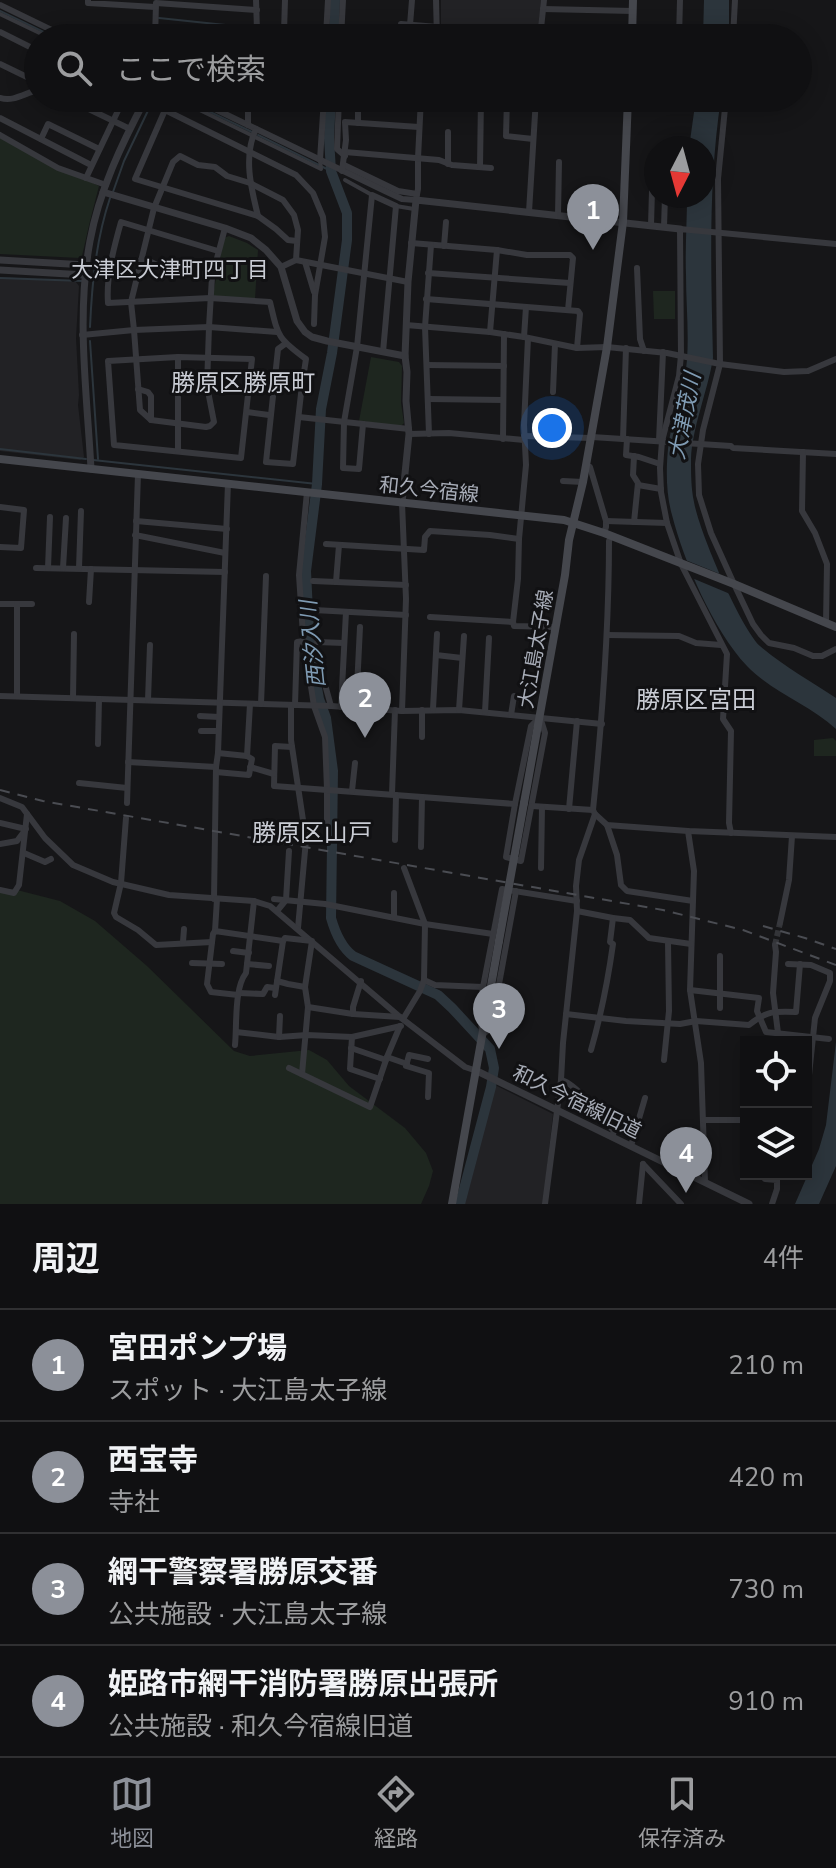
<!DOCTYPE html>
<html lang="ja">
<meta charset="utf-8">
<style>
body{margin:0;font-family:"Nunito Sans","Noto Sans JP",sans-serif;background:#1e1e20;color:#f1f3f6}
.controls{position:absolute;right:24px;bottom:24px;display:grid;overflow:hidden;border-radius:0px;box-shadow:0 4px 20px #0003}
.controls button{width:72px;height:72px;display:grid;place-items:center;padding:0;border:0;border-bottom:2px solid #303032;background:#101012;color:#f1f3f6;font:40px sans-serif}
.compass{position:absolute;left:644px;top:136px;width:72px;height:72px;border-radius:50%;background:#101012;box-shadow:0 4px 20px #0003;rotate:186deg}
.you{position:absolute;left:552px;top:428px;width:28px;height:28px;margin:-20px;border:6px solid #fff;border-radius:50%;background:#1a73e8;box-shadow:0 0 0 12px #1a73e833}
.badge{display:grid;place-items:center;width:52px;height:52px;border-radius:50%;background:#8c9099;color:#fff;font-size:26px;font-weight:700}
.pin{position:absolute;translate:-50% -66px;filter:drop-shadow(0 2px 4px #0008)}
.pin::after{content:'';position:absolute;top:42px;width:28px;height:24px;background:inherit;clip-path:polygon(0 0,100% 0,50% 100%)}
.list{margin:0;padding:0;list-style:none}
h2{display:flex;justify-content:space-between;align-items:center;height:104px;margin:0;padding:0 32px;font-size:34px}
h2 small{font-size:26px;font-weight:400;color:#9c9d9f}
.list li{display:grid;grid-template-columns:52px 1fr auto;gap:24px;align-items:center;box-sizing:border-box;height:112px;padding:0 32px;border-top:2px solid #303032}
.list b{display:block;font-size:30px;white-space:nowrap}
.list p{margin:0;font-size:26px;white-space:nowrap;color:#9c9d9f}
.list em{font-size:26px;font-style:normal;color:#9c9d9f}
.icon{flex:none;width:44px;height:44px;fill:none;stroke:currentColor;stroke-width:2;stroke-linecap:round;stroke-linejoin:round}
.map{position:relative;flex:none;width:836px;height:1204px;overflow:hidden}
.search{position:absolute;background:#101012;box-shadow:0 4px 20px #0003;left:24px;right:24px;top:24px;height:88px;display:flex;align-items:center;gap:20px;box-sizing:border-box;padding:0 28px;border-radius:44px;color:#9c9d9f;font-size:30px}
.sheet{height:552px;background:#101012}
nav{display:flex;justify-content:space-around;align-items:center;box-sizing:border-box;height:112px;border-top:2px solid #303032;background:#101012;font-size:22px;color:#9c9d9f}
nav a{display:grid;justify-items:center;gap:4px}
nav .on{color:#8c9099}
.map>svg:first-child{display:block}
.built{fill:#222225}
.green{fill:#1e261f}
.water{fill:#2c353c}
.pier{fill:#161618}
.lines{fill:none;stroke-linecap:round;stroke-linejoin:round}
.stream{stroke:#2c353c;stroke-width:2}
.river{stroke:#2c353c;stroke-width:10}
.minor-tunnel{stroke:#333438;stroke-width:6;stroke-dasharray:6 3;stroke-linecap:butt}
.pedestrian{stroke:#37383d;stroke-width:4}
.minor{stroke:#37383d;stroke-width:6}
.tertiary{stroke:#37383d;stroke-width:7}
.secondary{stroke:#45474d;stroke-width:8}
.rail{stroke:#4a4c52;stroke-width:2;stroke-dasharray:10 8;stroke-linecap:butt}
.secondary-bridge{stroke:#45474d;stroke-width:8}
.labels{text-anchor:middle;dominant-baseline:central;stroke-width:6;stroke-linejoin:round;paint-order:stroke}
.street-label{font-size:20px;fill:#a8adb8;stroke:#111113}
.neighbourhood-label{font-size:22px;fill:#c9ccd4;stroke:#111113}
.water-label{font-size:22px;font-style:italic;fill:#7f9bb3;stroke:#111113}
.quarter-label{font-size:24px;fill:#c9ccd4;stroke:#111113}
</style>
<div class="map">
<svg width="836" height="1204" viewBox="0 0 836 1204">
<rect width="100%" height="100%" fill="#161618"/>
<!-- built -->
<g class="built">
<polygon points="441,0 541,0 538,38 441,38"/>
<polygon points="0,277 75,281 79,286 76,338 79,395 78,405 84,457 80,460 0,451"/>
<polygon points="493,1084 553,1114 543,1204 462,1204"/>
</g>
<!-- green -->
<g class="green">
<polygon points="0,137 99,186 90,221 82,256 80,258 0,254"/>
<polygon points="229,236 247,243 258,250 255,299 215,297 213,294 224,238"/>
<polygon points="653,291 675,291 675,319 654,319"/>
<polygon points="371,357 399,362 402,366 401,403 404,423 401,426 359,421"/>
<polygon points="833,738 836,741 836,756 814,756 814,740"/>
<polygon points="0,888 17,890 60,901 95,921 147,966 234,1051 250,1056 309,1050 327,1060 349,1086 405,1128 426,1153 433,1171 429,1186 421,1204 0,1204"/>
</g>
<!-- water -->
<g class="water">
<polygon points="704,0 729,0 729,38 703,38"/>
<path d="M696,98H721C708,184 711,271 713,358C708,390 692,428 691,459C691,473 691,488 694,502C699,531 740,627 760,646C783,666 811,681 836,698V729C809,704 772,692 747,666C713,630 684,562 672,515C666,494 666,470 668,449C671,419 685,390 687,360C689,332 686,303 686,275C685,249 687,222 687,196H704V148H689Z"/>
<polygon points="836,1042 836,1166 819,1204 795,1204 819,1149 826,1125"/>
</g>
<!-- pier -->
<polygon class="pier" points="683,559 725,576 735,596 692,578"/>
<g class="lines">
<!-- stream -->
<g class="stream">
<polyline points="0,11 56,38"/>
<polyline points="159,18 254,28 257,34 256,38"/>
<polyline points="181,98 252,132"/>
<polyline points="251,106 251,98"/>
<polyline points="258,135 331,171"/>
<polyline points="113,192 124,161 154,98"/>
<polyline points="0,278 83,281"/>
<path d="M90,327C92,283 96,240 110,198"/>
<polyline points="90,341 98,459"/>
<polyline points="0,449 86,459"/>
<polyline points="93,460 317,484"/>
</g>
<!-- river -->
<g class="river">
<polyline points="334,38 335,0"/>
<path d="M331,98L329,138L331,171L347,213V240L332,353L321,409L317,484L306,571L309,633L312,661L319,699L326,718L333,771L331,918C335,932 341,947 353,956L438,995L452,1008L490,1049L494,1068L491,1087L460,1204"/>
</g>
<!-- minor-tunnel -->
<polyline class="minor-tunnel" points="775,945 780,923"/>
<!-- pedestrian -->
<g class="pedestrian">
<polyline points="0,14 50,38"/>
<polyline points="175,98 321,169 320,160"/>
<polyline points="345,180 372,195"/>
<polyline points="396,206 414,209"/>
</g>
<!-- minor -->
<g class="minor">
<polyline points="88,0 88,3 155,7"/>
<polyline points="256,0 257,30"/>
<polyline points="436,0 437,38"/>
<polyline points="156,3 257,10"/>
<polyline points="0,5 68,38"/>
<polyline points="543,9 633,11"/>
<polyline points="401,24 438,27"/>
<polyline points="410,25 412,0"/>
<polyline points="0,32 38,51"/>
<polyline points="284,32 285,0"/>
<polyline points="326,36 328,0"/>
<polyline points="155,38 156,4"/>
<polyline points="221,38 222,27"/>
<polyline points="251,38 252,33 257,30 363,38"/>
<polyline points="341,38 343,0"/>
<polyline points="540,38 544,0"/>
<polyline points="679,38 680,0"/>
<polyline points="733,38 735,0"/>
<polyline points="0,64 31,79 35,90"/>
<path d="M0,98C14,102 25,93 38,90"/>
<polyline points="66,98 130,129"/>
<polyline points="192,98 385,191 402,199 416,200 418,189 418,158 421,98"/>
<polyline points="248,98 248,125"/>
<polyline points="339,98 337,149 345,156"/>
<polyline points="507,98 506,136 533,139"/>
<polyline points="726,98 718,179 720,364 703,430 698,464 699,495 711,533 734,584 753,624 761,635 769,643 794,648 813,656 822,656 836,649"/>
<polyline points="0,118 91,165"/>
<polyline points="358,123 358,98"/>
<path d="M256,129C243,156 251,188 258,216"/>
<polyline points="0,135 58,168 106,185"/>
<polyline points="41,139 48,124 99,149"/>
<polyline points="345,152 439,160 452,165 491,168"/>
<polyline points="320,160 324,98"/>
<polyline points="448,164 448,132"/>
<polyline points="344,165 398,191 417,194"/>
<polyline points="480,167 481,98"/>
<polyline points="342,171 346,140 345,122 419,127"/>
<polyline points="86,178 124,98"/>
<polyline points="529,212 536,98"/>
<polyline points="558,215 559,162"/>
<polyline points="651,225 653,156"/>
<polyline points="664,227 665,196"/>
<polyline points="225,228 212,277 209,327 207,386 214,422 210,426 206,427 151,420 140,410 134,330 131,302 154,208 173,162 180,156 198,165 215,167 227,176 250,183 283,200 294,215 298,230 296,260 281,267"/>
<polyline points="297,241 288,240 276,229 258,216 135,179 165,110 296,175 313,193 323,217 325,237 315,295 314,324"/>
<polyline points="411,243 497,250 527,255 570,255 573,258 568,310"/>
<polyline points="444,246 446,222"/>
<path d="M218,251L121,222C114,247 106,276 108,303L210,298L270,302C278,336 277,338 306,359L302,385L293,464L266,462L278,349L285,344"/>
<polyline points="296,260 408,282"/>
<polyline points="140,261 151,262 161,267 174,266 212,277"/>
<polyline points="305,262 314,292"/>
<polyline points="637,268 640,339 644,351"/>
<polyline points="428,273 570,283"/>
<polyline points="426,299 578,311 580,314 577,348"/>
<polyline points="406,325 490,332 524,337 577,348 607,347 667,353 720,364 784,372 808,371 836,359"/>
<polyline points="490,332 497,250"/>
<polyline points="82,335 134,330 209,327 277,332"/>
<polyline points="524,337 526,307"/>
<polyline points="528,338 524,425 526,465 519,539 518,579 513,622 514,626 556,627"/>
<polygon points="178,357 252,359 241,458 114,445 108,361"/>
<polyline points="178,357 178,451"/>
<polyline points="427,365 504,366"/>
<polyline points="138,389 148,392 151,396 151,420"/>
<polyline points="553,392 555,344"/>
<polyline points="429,399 503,400"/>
<polyline points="247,412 269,415"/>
<polyline points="299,417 409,429"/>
<polyline points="363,424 359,469 343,468 344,422 357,347 372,195 396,206 383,352"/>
<polyline points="409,434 449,433 524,440"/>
<polyline points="429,434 425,327 431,245"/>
<polyline points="524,436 591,438"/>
<polyline points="592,437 731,446 733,448 836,454"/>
<polyline points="503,439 504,334"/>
<polyline points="623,439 626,348"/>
<polyline points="627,439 626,455 639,457 660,464"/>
<polyline points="659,441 663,352"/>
<polyline points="803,452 802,511 815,533 827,564 826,623"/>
<polyline points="634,456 633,475 638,483 634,522"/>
<polyline points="586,466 590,467 606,521 606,527 604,533"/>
<polyline points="563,481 583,482"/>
<polyline points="638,485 661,489"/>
<polyline points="307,492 299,575 303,635 314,706 325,737 327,789 327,842"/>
<polyline points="402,503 406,599 402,711"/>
<polyline points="0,507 24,510 21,548 0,547"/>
<polyline points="136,521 227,529"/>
<polyline points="606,521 667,523"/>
<polyline points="135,535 225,553"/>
<polyline points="326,544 424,550 425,537 430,531 490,535 519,539"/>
<polyline points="36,568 225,572"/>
<polyline points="48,568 50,517"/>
<polyline points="63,568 66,518"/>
<polyline points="79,568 81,511"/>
<polyline points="313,581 406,585"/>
<polyline points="336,582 339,545"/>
<polyline points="89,602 91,569"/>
<polyline points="0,604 32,604"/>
<polyline points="17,604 17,696"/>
<polyline points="314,610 406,615"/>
<polyline points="430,617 513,622"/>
<polyline points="607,635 679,636 696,643 721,645"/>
<polyline points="317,642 344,643"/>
<polyline points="436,655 462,658"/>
<polyline points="322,674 331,706"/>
<polyline points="0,696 331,706 402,711 459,710 602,724"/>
<polyline points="73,698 74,634"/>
<polyline points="148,700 150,645"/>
<polyline points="261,704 266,576"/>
<polyline points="291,705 291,740 306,840 298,928"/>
<polyline points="295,705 297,642 304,641"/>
<polyline points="341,707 346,612"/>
<polyline points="356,708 360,627"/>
<polyline points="433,709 437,634"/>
<polyline points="459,710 464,636"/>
<polyline points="485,712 489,638"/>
<polyline points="511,715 514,696"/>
<polyline points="200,716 219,717"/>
<polygon points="540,717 545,733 521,861 506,857 515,804 531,726"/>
<polyline points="201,731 218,731"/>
<polyline points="422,737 422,710"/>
<polyline points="98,744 99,699"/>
<polyline points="292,747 275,746 274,786 515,804"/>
<polyline points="247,756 250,704"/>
<polyline points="128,762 216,767"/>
<polyline points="250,767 274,774"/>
<polyline points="216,772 249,775 252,759 247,756 218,753"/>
<polyline points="79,783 127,788"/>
<polyline points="352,791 355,763"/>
<polyline points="392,794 395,710"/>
<polyline points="0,798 22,807 45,838 73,865 113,882 169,895 254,901 270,906 400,1017 465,1067 477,1071"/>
<polyline points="127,803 138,474"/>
<polyline points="532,806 593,810 595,814 607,825 688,831 836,837"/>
<polyline points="569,809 577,721"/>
<path d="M593,810C602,721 609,631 609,541L611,536"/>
<polyline points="126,818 121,883 114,913 116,917 138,930 156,945 212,942"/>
<polyline points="0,823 26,829 17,841 0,844"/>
<polyline points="607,825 617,855 621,885 627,891 693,901"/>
<polyline points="688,831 694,871 690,990 701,1063 705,1182"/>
<polyline points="731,833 729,823 731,731 723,719 727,654 681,564 667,523 661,492 660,468 662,441 679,376 681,355 680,229 836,244"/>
<polyline points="395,840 396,795"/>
<polyline points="421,847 422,797"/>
<polyline points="24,853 45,862 51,859"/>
<polyline points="541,868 542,807"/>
<polyline points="0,890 14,893 19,885 27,814"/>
<polyline points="214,899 216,767 218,753 228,483"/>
<polyline points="274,899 325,904 425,924 493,934"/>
<polyline points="277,911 286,900 289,851"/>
<polyline points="577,911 613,918 630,920 649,938 691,944"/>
<polyline points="394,917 394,893"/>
<polyline points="780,923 789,880 792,836"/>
<polyline points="215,931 217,899"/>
<polyline points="183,942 184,929"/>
<polyline points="775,945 776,952 773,993 778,1033"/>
<polyline points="233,951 249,953"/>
<polyline points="192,963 222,964"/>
<polyline points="247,964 269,966"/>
<polyline points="788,964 811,965 830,973 830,981 815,1018 806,1104"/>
<polyline points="424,980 435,985 483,987"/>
<polyline points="277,981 288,984 305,987"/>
<polyline points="690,990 759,998 757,1011 766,1032 829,1039"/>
<polyline points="239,993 263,994 267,987 275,988"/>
<polyline points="238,995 211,992 207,984 213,934 215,931 283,941 285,938 312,941 305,987 308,1007 302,1074"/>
<polyline points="275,995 283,941"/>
<polyline points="308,1007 353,1014 400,1017"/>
<polyline points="720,1008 720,956"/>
<polyline points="353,1014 353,1007 361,981"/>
<path d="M566,1014L626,1021L680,1024L696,1021L749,1025C766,1011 774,1011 796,1012L800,964"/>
<polyline points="403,1019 420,991 424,980 425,924 404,868"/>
<polyline points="482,1031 479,1011 483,987 502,889 577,901"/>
<polyline points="236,1032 279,1037 307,1035 352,1037 401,1026"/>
<polyline points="483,1034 491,1028 516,891"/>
<polyline points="279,1037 280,1016"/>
<polyline points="352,1037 350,1069 380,1079"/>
<path d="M235,1045C237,1025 234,988 246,973L254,901"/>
<polyline points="351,1048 386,1060"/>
<path d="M591,1050C601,1015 608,980 613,944L610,942L613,918"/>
<polyline points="387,1057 407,1064"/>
<polyline points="664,1060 669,1011 668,942"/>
<polyline points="289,1068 370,1107 387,1057 400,1026"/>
<path d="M561,1080C576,1083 603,1119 614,1131L612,1137"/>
<polyline points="428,1097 429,1073 406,1066 409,1055 428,1059"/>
<polyline points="704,1120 746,1120"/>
<polyline points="631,1146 645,1098"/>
<polyline points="643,1164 681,1204"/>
<polyline points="765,1179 777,1180 777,1189 772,1204"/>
<polyline points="545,1204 561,1080 563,1043 577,911 576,886 579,860 595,814"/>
<polyline points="639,1204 643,1164"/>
</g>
<!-- tertiary -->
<g class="tertiary">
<polyline points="103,192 225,228 251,238 266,250 281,267 297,321 305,332 312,337 327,341 405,356"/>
<polyline points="0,260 86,265"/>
<polyline points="0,270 85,275"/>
<path d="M91,469C87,393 76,317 90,241C99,191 122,143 146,98"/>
<polyline points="402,503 409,434 406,401 407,372 405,356 408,282 416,200 680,229"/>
<polyline points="477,1071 749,1204"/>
</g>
<!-- secondary -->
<g class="secondary">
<polyline points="632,38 633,0"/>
<polyline points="0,459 564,520 604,533 734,584 836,627"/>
<polyline points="524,803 565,575 569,540 583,482 607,347 623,222 628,98"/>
<polyline points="452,1204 499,941"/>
</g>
<!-- rail -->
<g class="rail">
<polyline points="0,790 43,801 663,910 743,930 836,965"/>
<polyline points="763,926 805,938 836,949"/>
</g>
<!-- secondary-bridge -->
<polyline class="secondary-bridge" points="499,941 524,803"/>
</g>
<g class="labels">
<!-- street labels -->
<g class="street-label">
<text transform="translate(429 490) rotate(6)">和久今宿線</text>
<text transform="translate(536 649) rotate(-80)">大江島太子線</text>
<text transform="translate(577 1102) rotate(26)">和久今宿線旧道</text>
</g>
<!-- neighbourhood labels -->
<g class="neighbourhood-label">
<text x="170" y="270">大津区大津町四丁目</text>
</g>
<!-- water labels -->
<g class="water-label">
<text transform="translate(685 416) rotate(-79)">大津茂川</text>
<text transform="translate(313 644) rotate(-96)">西汐入川</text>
</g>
<!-- quarter labels -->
<g class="quarter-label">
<text x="243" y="383">勝原区勝原町</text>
<text x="696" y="700">勝原区宮田</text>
<text x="312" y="833">勝原区山戸</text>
</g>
</g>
</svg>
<div class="controls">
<button><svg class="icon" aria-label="locate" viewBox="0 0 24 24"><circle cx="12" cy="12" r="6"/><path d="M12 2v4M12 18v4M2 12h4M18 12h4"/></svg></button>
<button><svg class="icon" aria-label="layers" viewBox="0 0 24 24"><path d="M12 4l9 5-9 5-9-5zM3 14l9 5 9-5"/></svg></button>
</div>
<svg class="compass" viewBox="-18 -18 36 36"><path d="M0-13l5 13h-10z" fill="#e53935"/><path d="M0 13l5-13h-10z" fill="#9c9d9f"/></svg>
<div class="you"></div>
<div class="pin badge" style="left:593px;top:250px">1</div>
<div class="pin badge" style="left:365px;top:738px">2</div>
<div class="pin badge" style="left:499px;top:1049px">3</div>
<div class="pin badge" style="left:686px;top:1193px">4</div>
<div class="search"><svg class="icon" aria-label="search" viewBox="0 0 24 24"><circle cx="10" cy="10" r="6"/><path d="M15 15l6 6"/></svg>ここで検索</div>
</div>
<section class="sheet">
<h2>周辺<small>4件</small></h2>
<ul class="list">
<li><span class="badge">1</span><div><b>宮田ポンプ場</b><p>スポット · 大江島太子線</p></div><em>210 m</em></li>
<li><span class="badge">2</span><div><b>西宝寺</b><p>寺社</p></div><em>420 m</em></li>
<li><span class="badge">3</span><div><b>網干警察署勝原交番</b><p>公共施設 · 大江島太子線</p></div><em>730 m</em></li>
<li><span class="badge">4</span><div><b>姫路市網干消防署勝原出張所</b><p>公共施設 · 和久今宿線旧道</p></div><em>910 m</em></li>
</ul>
</section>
<nav>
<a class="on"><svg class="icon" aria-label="map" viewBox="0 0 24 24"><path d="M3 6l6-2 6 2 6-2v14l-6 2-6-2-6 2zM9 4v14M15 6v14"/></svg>地図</a>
<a><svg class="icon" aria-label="directions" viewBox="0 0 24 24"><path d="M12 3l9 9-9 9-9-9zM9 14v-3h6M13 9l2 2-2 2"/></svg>経路</a>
<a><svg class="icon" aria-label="saved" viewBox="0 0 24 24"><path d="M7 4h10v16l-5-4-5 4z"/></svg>保存済み</a>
</nav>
